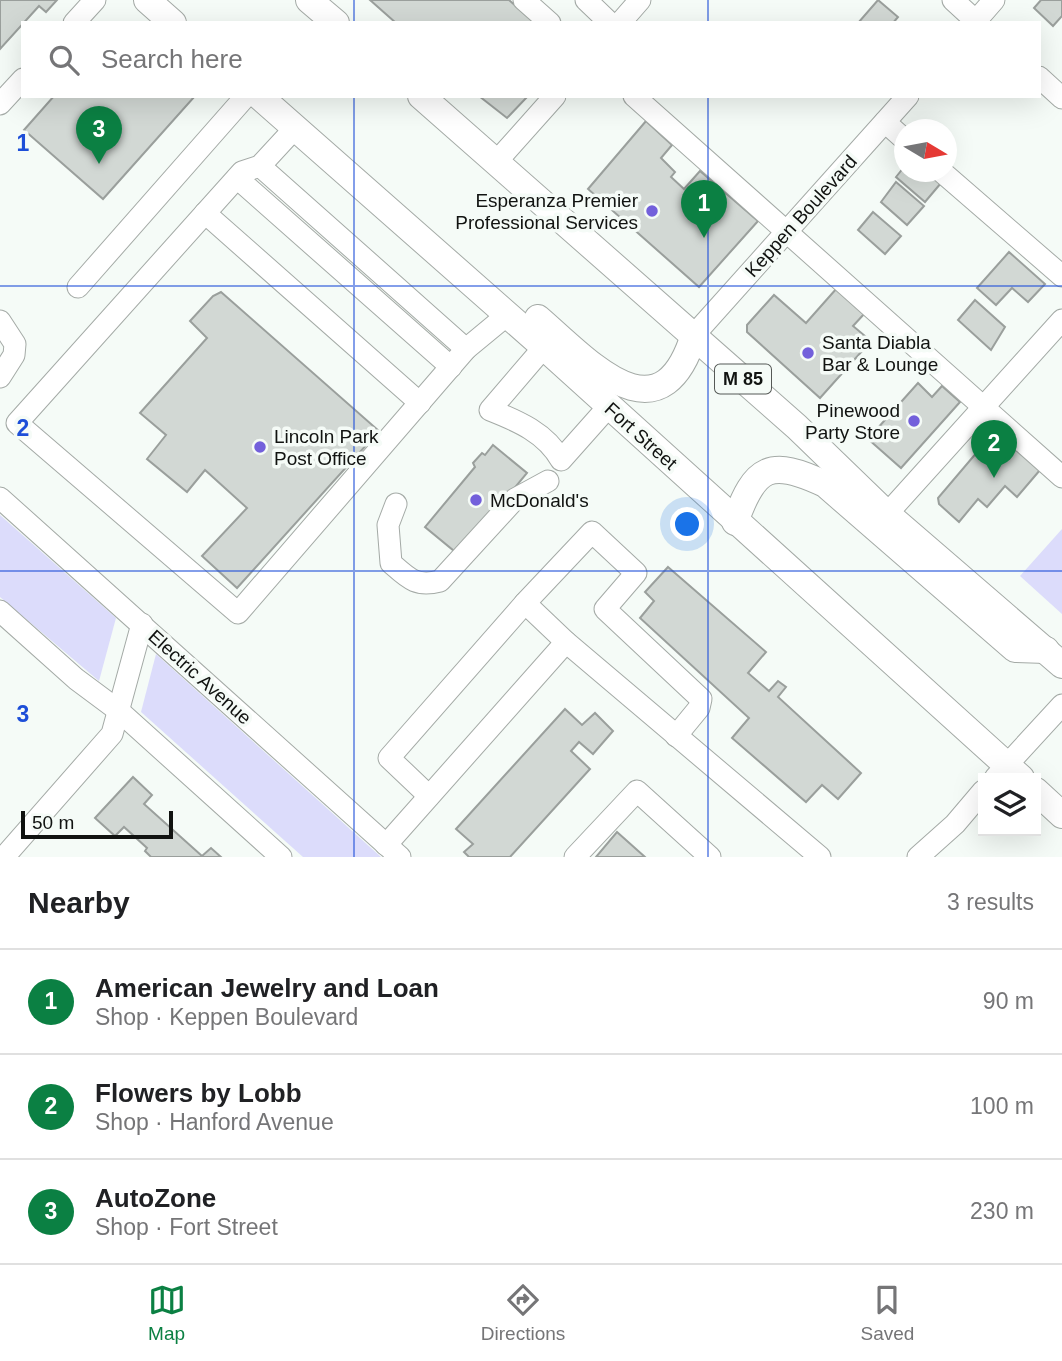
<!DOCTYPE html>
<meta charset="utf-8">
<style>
body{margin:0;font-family:Arial,sans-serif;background:#f2f2f2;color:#202124}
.controls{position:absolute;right:21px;bottom:21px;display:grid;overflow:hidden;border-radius:0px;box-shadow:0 7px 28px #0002}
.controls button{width:63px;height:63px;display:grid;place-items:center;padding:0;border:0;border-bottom:2px solid #e0e0e0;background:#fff;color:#202124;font:35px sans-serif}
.compass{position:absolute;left:894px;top:119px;width:63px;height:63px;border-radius:50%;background:#fff;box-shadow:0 7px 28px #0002;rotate:100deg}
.scale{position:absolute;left:21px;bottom:18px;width:152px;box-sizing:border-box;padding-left:7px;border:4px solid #111311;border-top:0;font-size:19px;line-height:24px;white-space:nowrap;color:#111311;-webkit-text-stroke:5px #f5fbf7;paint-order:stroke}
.you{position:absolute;left:688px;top:525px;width:24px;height:24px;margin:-18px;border:5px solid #fff;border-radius:50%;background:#1a73e8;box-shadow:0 0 0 10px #1a73e833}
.badge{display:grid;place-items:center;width:46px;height:46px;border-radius:50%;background:#0b8043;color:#fff;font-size:23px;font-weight:700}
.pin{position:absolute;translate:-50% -58px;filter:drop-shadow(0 2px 4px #0008)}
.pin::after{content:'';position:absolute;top:37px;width:24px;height:21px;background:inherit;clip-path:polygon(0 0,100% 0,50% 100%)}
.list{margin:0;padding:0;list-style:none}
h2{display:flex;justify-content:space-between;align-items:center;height:91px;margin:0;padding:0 28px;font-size:30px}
h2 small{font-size:23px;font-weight:400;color:#757577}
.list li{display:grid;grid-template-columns:46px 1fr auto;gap:21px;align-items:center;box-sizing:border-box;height:105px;padding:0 28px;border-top:2px solid #e0e0e0}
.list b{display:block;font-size:26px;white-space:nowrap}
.list p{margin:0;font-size:23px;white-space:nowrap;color:#757577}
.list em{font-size:23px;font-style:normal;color:#757577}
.icon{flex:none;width:38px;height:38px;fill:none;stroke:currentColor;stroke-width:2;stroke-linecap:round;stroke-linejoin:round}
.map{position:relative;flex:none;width:1062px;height:857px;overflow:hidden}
.search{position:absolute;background:#fff;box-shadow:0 7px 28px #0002;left:21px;right:21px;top:21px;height:77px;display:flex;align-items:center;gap:18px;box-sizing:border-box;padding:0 24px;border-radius:0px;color:#757577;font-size:26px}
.sheet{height:406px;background:#fff}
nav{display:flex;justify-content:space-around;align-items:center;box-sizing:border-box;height:98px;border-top:2px solid #e0e0e0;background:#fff;font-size:19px;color:#757577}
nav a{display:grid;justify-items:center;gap:4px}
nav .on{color:#0b8043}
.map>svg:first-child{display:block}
.green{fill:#dcdcfb}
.building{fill:#d2d8d4;stroke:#9a9f9c;stroke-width:2}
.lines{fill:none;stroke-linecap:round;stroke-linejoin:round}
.minor-casing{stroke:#a4aaa6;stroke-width:23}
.major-casing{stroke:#a4aaa6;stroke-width:28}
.minor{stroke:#fff;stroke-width:21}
.major{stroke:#fff;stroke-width:26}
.grid{fill:none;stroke:#1d4ed8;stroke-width:2;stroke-opacity:0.55}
.poi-dot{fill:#7360db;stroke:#f5fbf7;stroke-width:2.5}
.labels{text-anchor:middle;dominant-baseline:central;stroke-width:7;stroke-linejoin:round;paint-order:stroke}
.shield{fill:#f5fbf7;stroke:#555956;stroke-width:2}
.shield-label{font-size:18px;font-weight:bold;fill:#111311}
.poi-label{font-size:19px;fill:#111311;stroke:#f5fbf7;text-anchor:start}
.street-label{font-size:19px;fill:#111311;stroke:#f5fbf7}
.grid-label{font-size:23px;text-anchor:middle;font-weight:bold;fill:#1d4ed8;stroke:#f5fbf7;stroke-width:7;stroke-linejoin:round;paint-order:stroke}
</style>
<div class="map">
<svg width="1062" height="857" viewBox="0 0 1062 857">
<rect width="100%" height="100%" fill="#f5fbf7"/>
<!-- green -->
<g class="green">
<polygon points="0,515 116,618 99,681 0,597"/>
<polygon points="1062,529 1062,614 1020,576"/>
<polygon points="156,654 381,857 303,857 141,712"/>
</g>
<!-- building -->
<g class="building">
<polygon points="0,0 57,0 46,12 39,6 0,49"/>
<polygon points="370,0 509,0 535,23 396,23"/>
<polygon points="878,0 898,17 893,23 858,23"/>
<polygon points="1041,0 1062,0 1062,16 1053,26 1034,8"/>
<polygon points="54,96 195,96 103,199 24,130"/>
<polygon points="479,96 528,96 507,118"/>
<polygon points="646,121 672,145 661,158 675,172 671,177 684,189 700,171 758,221 699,287 588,189"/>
<polygon points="904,167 904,172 928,172 941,183 925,202 896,177"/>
<polygon points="896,182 924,206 907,225 881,202"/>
<polygon points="873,212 901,236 885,254 858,230"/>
<polygon points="1009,252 1045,284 1028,302 1012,288 996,305 977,288"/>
<polygon points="837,288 865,313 853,326 871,341 820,398 747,332 747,325 774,295 806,323"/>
<polygon points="221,292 379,431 237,588 202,556 247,508 205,470 187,492 147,459 166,435 140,413 207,338 190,321 213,296"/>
<polygon points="975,300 1005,327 991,350 958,320"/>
<polygon points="918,383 932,397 942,386 960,402 901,468 868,439"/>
<polygon points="995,431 1040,470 1017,497 1005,486 987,507 978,499 959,522 939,504 938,498"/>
<polygon points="493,445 527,473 459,555 425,527 475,467 473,463 482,453 485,455"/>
<polygon points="668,567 766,652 748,673 769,691 778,681 786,687 778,697 861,773 838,799 822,785 806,802 732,738 749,718 640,618 654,601 645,592"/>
<polygon points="565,709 582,725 595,713 613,731 593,754 579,742 571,751 590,769 510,857 469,857 464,852 473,844 456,829"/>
<polygon points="133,777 152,795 144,804 202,856 211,848 221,857 151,857 145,851 147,848 124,827 115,836 95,818"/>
<polygon points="617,832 645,857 596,857"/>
</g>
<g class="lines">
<!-- minor casing -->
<g class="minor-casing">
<g id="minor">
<polyline points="524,0 550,23"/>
<polyline points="586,0 610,23"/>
<polyline points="953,0 978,23"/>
<polyline points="74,23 95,0"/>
<polyline points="620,23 640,0"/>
<polyline points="974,23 994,0"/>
<polyline points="1039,77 1062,98"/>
<polyline points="634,96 1062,477"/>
<polyline points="0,104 23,79"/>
<polyline points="885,122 904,139"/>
<polyline points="295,128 260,166 242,172 17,423 238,613 466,349 507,315"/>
<polyline points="497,161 555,96"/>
<polyline points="260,166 466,349"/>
<polyline points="942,172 1062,276"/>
<polyline points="237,178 451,367"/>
<polyline points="205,213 420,403"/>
<polyline points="78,287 246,96"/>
<polyline points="0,321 15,344 14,355 0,377"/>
<polyline points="694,335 908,96"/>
<path d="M544,347L490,410C518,421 546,433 561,460L609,406"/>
<polyline points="0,498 400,857"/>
<path d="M396,504L388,525L391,563C409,579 416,587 440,581L515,499L548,481"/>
<polyline points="887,514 1062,320"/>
<polyline points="0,611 76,679 119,711 281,857"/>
<polyline points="566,642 525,603 592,532 636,573 605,609 701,699 699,708 676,736"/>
<polyline points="995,778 1062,705"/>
<polyline points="429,796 389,758 525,603"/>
<polyline points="386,845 566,642 820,857"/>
<polyline points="4,857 112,734 142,624"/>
<polyline points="575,857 637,791 710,857"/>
<polyline points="918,857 955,824 983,791"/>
</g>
</g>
<!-- major casing -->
<g class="major-casing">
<g id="major">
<polyline points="147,0 173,23"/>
<polyline points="309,0 336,23"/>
<polyline points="259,96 544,347 1021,778"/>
<polyline points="421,96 797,427 887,514 1062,665"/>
<path d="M538,318C588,361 660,444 694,335"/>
<path d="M735,522C755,466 770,458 825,484L1015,649L1046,650"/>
<polyline points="1036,791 1062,815"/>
</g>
</g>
<!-- minor -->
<use href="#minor" class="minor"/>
<!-- major -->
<use href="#major" class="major"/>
</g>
<!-- grid -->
<path class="grid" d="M354,0V23M708,0V23M354,96V857M708,96V857M0,286H1062M0,571H1062"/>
<!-- markers -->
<g class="poi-dot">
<circle cx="652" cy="211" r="7"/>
<circle cx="808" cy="353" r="7"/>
<circle cx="914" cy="421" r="7"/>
<circle cx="260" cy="447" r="7"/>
<circle cx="476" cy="500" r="7"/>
</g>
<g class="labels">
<!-- shield labels -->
<rect class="shield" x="715" y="364.5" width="56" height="29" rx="5"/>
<g class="shield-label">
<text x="743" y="379">M 85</text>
</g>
<!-- poi labels -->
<g class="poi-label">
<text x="638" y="200" text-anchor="end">Esperanza Premier<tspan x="638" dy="22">Professional Services</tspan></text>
<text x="822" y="342">Santa Diabla<tspan x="822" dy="22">Bar &amp; Lounge</tspan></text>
<text x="900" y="410" text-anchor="end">Pinewood<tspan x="900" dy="22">Party Store</tspan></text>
<text x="274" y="436">Lincoln Park<tspan x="274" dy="22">Post Office</tspan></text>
<text x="490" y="500">McDonald's</text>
</g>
<!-- street labels -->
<g class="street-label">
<text transform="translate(801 216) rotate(-48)">Keppen Boulevard</text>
<text transform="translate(641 436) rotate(42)">Fort Street</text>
<text transform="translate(200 677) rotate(42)">Electric Avenue</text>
</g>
</g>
<g class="grid-label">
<text x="23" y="151">1</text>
<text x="23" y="436">2</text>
<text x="23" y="722">3</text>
</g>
</svg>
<div class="controls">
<button><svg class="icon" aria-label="layers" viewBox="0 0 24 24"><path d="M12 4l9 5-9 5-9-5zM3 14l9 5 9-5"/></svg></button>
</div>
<svg class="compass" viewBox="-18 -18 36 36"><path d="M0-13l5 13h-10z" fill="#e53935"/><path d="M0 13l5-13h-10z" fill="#757577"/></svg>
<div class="scale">50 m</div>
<div class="you"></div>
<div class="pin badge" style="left:704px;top:238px">1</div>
<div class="pin badge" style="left:994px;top:478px">2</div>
<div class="pin badge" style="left:99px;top:164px">3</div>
<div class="search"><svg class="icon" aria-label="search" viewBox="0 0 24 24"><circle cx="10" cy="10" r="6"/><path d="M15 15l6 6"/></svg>Search here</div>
</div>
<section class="sheet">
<h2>Nearby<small>3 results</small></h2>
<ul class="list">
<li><span class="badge">1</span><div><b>American Jewelry and Loan</b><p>Shop · Keppen Boulevard</p></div><em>90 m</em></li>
<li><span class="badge">2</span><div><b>Flowers by Lobb</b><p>Shop · Hanford Avenue</p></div><em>100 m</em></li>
<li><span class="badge">3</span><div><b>AutoZone</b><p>Shop · Fort Street</p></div><em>230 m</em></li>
</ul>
</section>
<nav>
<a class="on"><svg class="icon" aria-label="map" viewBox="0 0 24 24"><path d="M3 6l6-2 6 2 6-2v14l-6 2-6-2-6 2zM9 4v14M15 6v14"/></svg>Map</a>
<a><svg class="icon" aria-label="directions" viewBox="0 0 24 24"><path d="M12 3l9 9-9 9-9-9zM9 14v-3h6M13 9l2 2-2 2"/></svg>Directions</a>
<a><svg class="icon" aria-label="saved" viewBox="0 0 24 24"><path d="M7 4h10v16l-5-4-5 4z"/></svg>Saved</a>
</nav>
